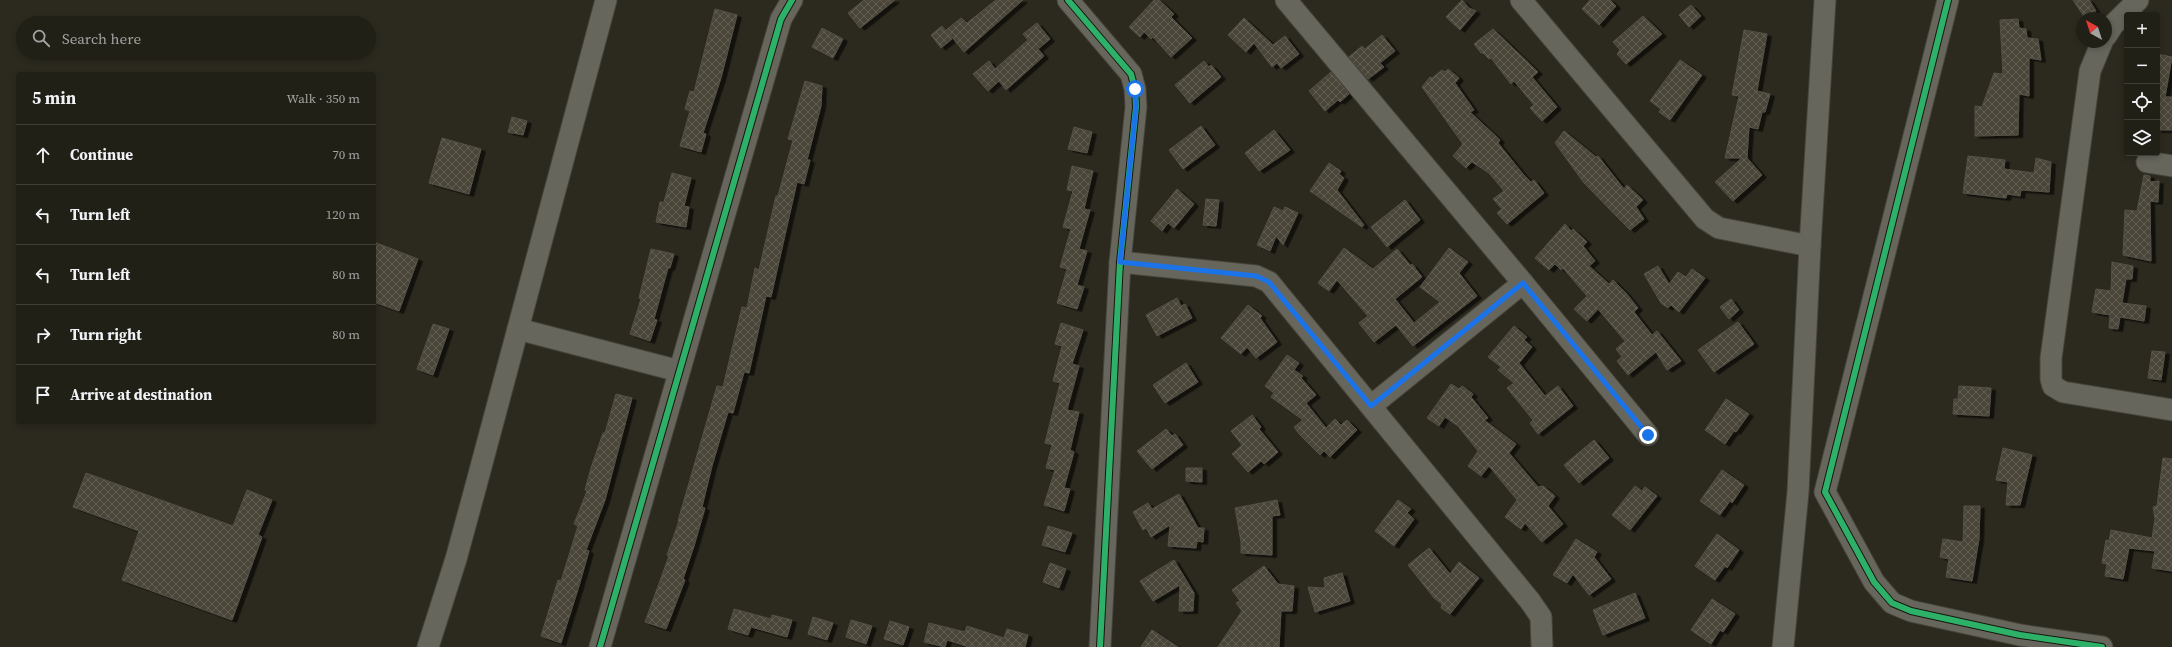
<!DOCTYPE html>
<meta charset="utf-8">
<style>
body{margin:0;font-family:"Source Serif 4",serif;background:#292820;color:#f1f3f6}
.controls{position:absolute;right:12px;top:12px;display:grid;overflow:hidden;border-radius:4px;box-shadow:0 2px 6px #0003}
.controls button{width:36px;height:36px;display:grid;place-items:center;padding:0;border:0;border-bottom:1px solid #3e3e36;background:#212017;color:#f1f3f6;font:20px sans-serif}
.compass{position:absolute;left:2076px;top:12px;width:36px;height:36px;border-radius:50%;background:#212017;box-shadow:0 2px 6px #0003;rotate:321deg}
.stop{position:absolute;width:12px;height:12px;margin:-9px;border:3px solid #1a73e8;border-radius:50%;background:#fff}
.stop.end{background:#1a73e8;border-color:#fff;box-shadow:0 1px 4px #0008}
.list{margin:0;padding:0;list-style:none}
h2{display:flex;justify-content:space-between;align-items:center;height:52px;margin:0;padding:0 16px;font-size:17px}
h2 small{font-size:13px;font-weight:400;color:#a2a3a1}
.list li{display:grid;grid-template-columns:26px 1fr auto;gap:12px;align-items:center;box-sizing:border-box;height:60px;padding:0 16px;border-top:1px solid #3e3e36}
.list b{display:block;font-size:15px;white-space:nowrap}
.list em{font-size:13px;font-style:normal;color:#a2a3a1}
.icon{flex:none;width:22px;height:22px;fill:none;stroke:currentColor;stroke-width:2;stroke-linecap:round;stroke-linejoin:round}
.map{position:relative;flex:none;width:2172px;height:647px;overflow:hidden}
.search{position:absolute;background:#212017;box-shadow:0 2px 6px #0003;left:16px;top:16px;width:360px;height:44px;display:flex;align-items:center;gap:10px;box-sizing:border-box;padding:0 14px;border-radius:22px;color:#a2a3a1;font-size:15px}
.panel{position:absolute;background:#212017;box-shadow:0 2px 6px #0003;left:16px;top:72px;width:360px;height:352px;border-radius:4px}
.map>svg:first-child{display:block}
.building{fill:url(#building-cross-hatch);stroke:#555148;filter:url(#shadow)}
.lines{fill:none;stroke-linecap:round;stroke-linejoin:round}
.minor-casing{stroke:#47453b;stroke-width:23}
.minor{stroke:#67665d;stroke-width:21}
.cycleway-casing{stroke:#18160d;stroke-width:8}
.cycleway{stroke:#2db169;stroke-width:6}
.route{stroke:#1a73e8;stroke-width:5}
</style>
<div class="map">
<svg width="2172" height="647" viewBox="0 0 2172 647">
<defs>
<pattern id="building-cross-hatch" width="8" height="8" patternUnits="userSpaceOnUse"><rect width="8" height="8" fill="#4a4437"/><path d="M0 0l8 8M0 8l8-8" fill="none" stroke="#635e53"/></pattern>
<filter id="shadow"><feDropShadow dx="4.5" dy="2.5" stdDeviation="0" flood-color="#0009"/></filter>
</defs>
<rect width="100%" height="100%" fill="#2c2a1f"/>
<!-- building -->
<g class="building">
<polygon points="864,0 895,0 860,28 848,13"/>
<polygon points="996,0 1023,0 964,52 946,30 961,18 967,23"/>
<polygon points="1154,0 1159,0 1174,14 1171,17 1192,38 1171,57 1153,37 1151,39 1144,32 1140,37 1129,27"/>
<polygon points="1462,0 1469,8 1476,11 1460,30 1446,17"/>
<polygon points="1590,0 1610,0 1616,6 1599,25 1582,9"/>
<polygon points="2073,0 2089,0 2096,11 2085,18"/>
<polygon points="1691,5 1701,16 1689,27 1679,15"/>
<polygon points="715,9 737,15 721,78 703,133 706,134 701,152 680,146 690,111 685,109 690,91 694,92"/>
<polygon points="1643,16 1662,34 1626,64 1617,54 1620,50 1613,42"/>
<polygon points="1244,18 1273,45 1285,36 1299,54 1281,68 1277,63 1272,67 1254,43 1246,52 1228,35"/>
<polygon points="2018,19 2019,28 2026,29 2027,38 2038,39 2041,60 2029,58 2029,96 2019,94 2018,135 1975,136 1975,106 1982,107 1994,73 2003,74 2000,20"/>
<polygon points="1037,23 1050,39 1038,49 1044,56 1006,90 999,81 988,91 973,74 989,61 995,69 1028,40 1023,34"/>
<polygon points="942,26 952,39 941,48 931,35"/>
<polygon points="822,28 843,39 833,58 812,47"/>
<polygon points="1493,29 1538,72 1532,77 1557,107 1542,121 1530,108 1534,105 1514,81 1511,84 1491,58 1489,59 1483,53 1481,53 1474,44"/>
<polygon points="1744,30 1767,34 1757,91 1770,94 1765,112 1762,112 1758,129 1749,127 1747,158 1762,175 1733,201 1715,182 1742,158 1725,158 1739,96 1732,95"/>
<polygon points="1382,35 1395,51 1380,63 1384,67 1368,79 1349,57 1362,46 1365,49"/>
<polygon points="2157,54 2172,57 2165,97 2172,97 2172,130 2157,130"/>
<polygon points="1680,60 1702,75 1670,120 1659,112 1661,109 1650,101"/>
<polygon points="1204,61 1209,67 1211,65 1221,77 1190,103 1175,85"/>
<polygon points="1448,69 1459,78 1455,83 1474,110 1470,112 1500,140 1498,143 1523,174 1531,182 1534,180 1544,193 1507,224 1497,213 1502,209 1493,199 1504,191 1489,173 1472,162 1466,168 1453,156 1463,144 1422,87 1430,77 1432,78 1442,70 1445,72"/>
<polygon points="1331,72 1349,94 1340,102 1338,100 1325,111 1309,91"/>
<polygon points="805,81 822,86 821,106 807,160 810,160 804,184 797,182 771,297 766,296 749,373 744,372 733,413 728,412 712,466 702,507 705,508 694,546 683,579 685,580 666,629 645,622 669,556 667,555 679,521 678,521 717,386 723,387 742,307 747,308 755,268 759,270 776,196 778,196 793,140 788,139"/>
<polygon points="512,117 527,121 523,135 508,132"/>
<polygon points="1201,126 1215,145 1183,169 1169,150"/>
<polygon points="1074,127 1092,132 1087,153 1068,149"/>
<polygon points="1274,130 1290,150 1259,171 1245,153"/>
<polygon points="1564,131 1596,157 1598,156 1624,189 1627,185 1643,200 1636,207 1644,219 1630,230 1584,183 1555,143"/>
<polygon points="442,138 481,149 469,194 429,183"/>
<polygon points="1968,156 2005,160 2004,169 2034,173 2036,158 2051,162 2049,192 2021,190 2020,196 2007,194 2006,198 1963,193"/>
<polygon points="1329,163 1341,171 1339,174 1344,178 1337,190 1364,225 1362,227 1310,191"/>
<polygon points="1072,166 1093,171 1084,209 1090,210 1079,249 1087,251 1077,285 1084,287 1077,309 1057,303 1067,269 1060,267 1071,229 1063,227 1073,191 1067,190"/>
<polygon points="672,173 691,178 684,206 689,207 686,227 656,222 660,202 664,202"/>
<polygon points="2144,175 2150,176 2150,182 2159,181 2158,202 2150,201 2151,261 2123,255 2125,210 2137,211"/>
<polygon points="1177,189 1194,204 1174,228 1168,223 1162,231 1151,221"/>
<polygon points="1206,199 1219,200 1216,226 1203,225"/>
<polygon points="1405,200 1420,220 1387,247 1371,227"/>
<polygon points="1274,207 1283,211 1285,207 1298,213 1283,245 1276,236 1270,251 1257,245"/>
<polygon points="1565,224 1571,231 1573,229 1587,242 1583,246 1595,261 1589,266 1609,284 1613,280 1626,293 1638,308 1634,312 1652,335 1657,331 1681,361 1667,370 1656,352 1628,375 1617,361 1622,357 1616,349 1625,341 1598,309 1587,321 1574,309 1587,296 1563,268 1561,270 1555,264 1549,270 1535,258"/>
<polygon points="374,242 418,259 399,311 374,302"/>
<polygon points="1344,248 1373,269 1397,249 1411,266 1412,264 1422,277 1395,299 1414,323 1440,302 1420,287 1449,248 1468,262 1459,273 1477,296 1413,346 1396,325 1374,342 1359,323 1368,316 1337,280 1329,291 1318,283"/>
<polygon points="651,249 674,254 670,268 668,268 654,319 657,320 650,341 630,334 641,299 639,298"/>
<polygon points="2112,262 2133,266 2132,279 2126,279 2122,303 2146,306 2144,321 2120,317 2118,329 2109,328 2110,315 2092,312 2096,289 2111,291"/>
<polygon points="1658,266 1669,284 1678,272 1686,277 1692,269 1705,278 1679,312 1671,305 1668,308 1661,303 1644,274"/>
<polygon points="1177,298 1181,306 1185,304 1192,318 1157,336 1146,315"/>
<polygon points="1731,299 1739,310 1729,319 1720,307"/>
<polygon points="1248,305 1262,316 1260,318 1277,342 1256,358 1247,347 1241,354 1221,338"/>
<polygon points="1738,322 1754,344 1714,372 1698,350"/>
<polygon points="1061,323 1083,330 1072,364 1079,366 1067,410 1079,412 1070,450 1074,452 1064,488 1070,489 1064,511 1044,505 1055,470 1046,468 1052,445 1045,443 1060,383 1053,381 1062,346 1055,344"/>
<polygon points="433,324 449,329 433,375 417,369"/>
<polygon points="1514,326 1527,337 1524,340 1532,347 1519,363 1545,396 1558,386 1573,406 1538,434 1530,423 1533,420 1507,388 1514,383 1498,370 1501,367 1488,357"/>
<polygon points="2152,351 2165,352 2161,380 2148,378"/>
<polygon points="1287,355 1299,363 1294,370 1303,376 1301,378 1316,395 1306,403 1326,428 1335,419 1341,425 1347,420 1357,430 1330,457 1324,451 1320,455 1300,435 1294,427 1303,420 1271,397 1274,393 1265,386"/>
<polygon points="1186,363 1198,382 1165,403 1153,385"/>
<polygon points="1451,384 1459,389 1462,386 1473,394 1471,397 1488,418 1484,420 1516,444 1509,453 1538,487 1543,486 1555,496 1548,506 1563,524 1542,542 1525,523 1521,529 1505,517 1517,500 1489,466 1481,476 1468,466 1478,451 1458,426 1445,417 1439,426 1427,418"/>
<polygon points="1959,386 1991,388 1989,416 1953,414 1954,399 1958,399"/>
<polygon points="616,394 632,398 605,500 586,550 589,551 579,586 561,643 541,636 558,580 561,581 578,526 574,524 587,491 585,490 591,468 603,433 605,433"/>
<polygon points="1726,399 1749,414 1736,432 1734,431 1725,444 1705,430"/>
<polygon points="1252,415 1261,427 1259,429 1278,452 1264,464 1261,461 1248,472 1232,454 1242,445 1231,431"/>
<polygon points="1166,429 1172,436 1175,434 1183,445 1152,469 1137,451"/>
<polygon points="1594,440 1609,458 1579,483 1564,465"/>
<polygon points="2003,448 2032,455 2020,505 2006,505 2008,482 1996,480"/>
<polygon points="2163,458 2172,459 2172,571 2152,568 2155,551 2129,548 2123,579 2105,576 2107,564 2102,563 2106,540 2109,541 2111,530 2152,538 2155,519 2153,507 2157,506"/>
<polygon points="1186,468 1202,468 1202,482 1186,481"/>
<polygon points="1722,470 1744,485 1732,503 1730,501 1720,515 1700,501"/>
<polygon points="86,473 233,526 247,490 272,500 258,535 262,537 232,620 122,580 139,531 73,507"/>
<polygon points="1635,486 1642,491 1645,487 1657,496 1630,530 1612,515"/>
<polygon points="1179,494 1198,528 1204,528 1203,542 1197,541 1196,548 1168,546 1170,525 1151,537 1146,528 1143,530 1133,512 1148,503 1152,509"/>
<polygon points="1277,500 1280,515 1272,516 1272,555 1241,553 1241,542 1235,508"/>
<polygon points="1398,500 1411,509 1407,513 1414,519 1394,546 1375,531"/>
<polygon points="1964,506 1980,506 1979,539 1972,581 1946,577 1949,559 1940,557 1943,539 1963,542"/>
<polygon points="1048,526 1072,533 1065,552 1042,545"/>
<polygon points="1717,534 1739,550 1727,568 1725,566 1715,580 1695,566"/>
<polygon points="1576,539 1597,552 1594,557 1611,579 1589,595 1573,574 1567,583 1553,575"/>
<polygon points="1429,548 1450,574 1459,562 1479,578 1450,614 1441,608 1442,604 1434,598 1408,565"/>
<polygon points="1174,560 1194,593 1193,611 1179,611 1180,585 1153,601 1140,581"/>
<polygon points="1050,563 1066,569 1059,588 1043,582"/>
<polygon points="1264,566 1278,584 1294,586 1292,611 1281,611 1279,647 1218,647 1242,611 1236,603 1240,601 1232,590"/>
<polygon points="1342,573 1350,601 1315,612 1308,587 1325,588 1324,578"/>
<polygon points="1635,593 1645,618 1603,635 1593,610"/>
<polygon points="1712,599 1735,614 1723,632 1720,630 1711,644 1691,630"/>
<polygon points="734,609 771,619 772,615 792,620 787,637 751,627 748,635 728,629"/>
<polygon points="813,617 833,623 827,640 808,634"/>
<polygon points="851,620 872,626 866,644 846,637"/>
<polygon points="890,621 909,627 903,645 884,639"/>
<polygon points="929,623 965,632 967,626 1004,638 1007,629 1028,635 1025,647 969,647 947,640 945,647 924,642"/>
<polygon points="1152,630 1178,647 1141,647"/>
</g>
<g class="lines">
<!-- minor casing -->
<g class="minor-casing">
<g id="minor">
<polyline points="1068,0 1131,74 1135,89 1136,107 1120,262 1100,647"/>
<polyline points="1286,0 1523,283 1371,406"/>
<polyline points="1521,0 1705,219 1719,228 1810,246"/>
<polyline points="1948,0 1825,492 1874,582 1892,603 1911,611 2020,635 2102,647"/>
<polyline points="2106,36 2113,25 2138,0"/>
<polyline points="2102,42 2090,71 2051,358 2051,379 2053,386 2063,392 2172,410"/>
<polyline points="2147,162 2172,166"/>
<polyline points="1120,262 1256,276 1269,282 1530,601 1541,617 1542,647"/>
<polyline points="1523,283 1648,435"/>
<polyline points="518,329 679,371"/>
<polyline points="428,647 456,559 474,493 606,0"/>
<polyline points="600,647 781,19 792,0"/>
<polyline points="1783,647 1798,492 1810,246 1825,0"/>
</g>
</g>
<!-- minor -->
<use href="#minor" class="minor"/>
<!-- cycleway casing -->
<g class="cycleway-casing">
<g id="cycleway">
<polyline points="1068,0 1131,74 1135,89 1136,107 1120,262 1100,647"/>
<polyline points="1948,0 1825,492 1874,582 1892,603 1911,611 2020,635 2102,647"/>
<polyline points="600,647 781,19 792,0"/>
</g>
</g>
<!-- cycleway -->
<use href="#cycleway" class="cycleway"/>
</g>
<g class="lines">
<!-- route -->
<polyline class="route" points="1135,89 1136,107 1120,262 1256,276 1269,282 1371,406 1523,283 1648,435"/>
</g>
</svg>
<div class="controls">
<button>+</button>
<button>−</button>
<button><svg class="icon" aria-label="locate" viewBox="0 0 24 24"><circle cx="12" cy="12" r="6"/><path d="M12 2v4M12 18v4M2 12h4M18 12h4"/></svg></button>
<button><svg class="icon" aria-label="layers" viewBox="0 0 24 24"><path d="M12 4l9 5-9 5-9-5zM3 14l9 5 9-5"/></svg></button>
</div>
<svg class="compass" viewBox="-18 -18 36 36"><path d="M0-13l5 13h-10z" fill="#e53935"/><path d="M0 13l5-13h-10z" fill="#a2a3a1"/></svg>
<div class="stop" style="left:1135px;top:89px"></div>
<div class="stop end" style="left:1648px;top:435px"></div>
<div class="search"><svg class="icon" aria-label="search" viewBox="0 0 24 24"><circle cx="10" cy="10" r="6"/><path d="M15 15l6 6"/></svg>Search here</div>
<section class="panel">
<h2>5 min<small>Walk · 350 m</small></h2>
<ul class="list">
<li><svg class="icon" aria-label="ahead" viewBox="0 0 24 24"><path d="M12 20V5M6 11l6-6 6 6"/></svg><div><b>Continue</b></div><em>70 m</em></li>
<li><svg class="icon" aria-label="left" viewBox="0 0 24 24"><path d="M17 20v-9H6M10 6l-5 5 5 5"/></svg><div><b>Turn left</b></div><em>120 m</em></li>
<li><svg class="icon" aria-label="left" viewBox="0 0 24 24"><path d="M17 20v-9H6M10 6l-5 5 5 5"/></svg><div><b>Turn left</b></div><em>80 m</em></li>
<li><svg class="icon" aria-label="right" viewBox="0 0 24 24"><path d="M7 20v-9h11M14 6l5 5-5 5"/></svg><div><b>Turn right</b></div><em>80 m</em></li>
<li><svg class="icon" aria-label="arrive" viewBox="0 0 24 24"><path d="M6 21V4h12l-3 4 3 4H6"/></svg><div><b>Arrive at destination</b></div></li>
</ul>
</section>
</div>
